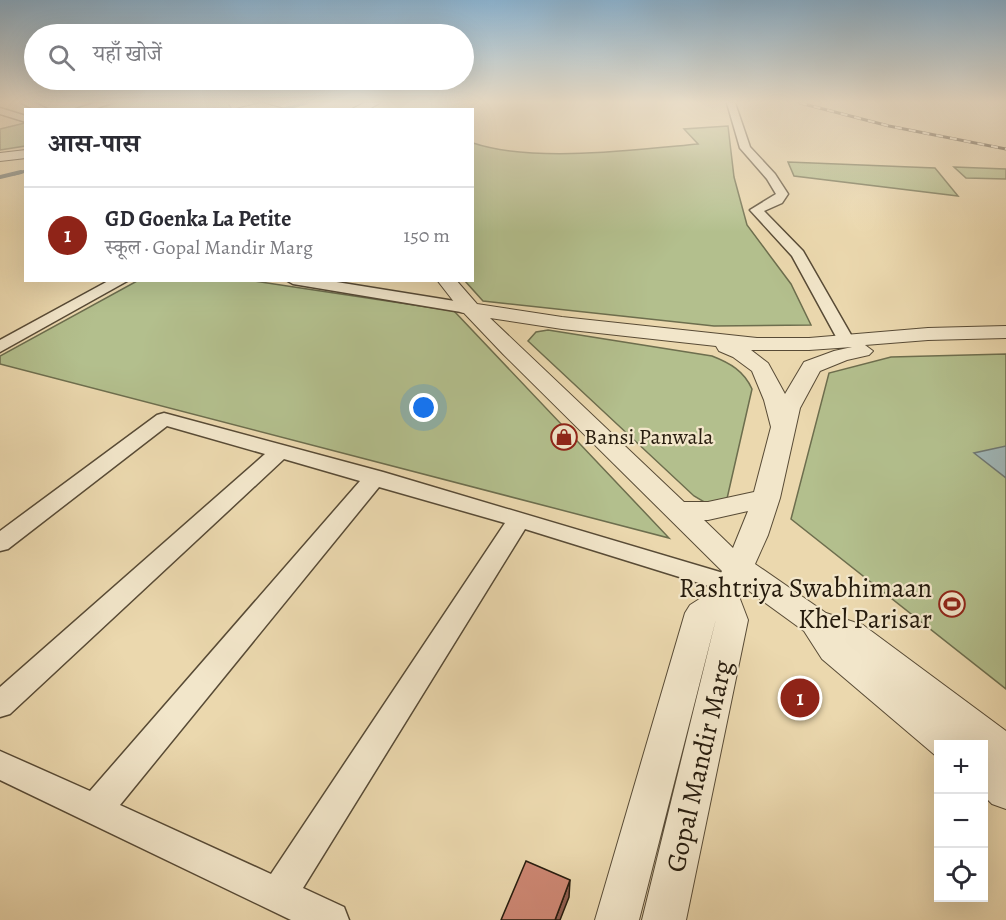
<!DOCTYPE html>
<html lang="hi">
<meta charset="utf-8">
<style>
body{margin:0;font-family:Alegreya,"Noto Serif Devanagari",serif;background:#f2f2f3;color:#2b2b33}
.controls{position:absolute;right:18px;bottom:18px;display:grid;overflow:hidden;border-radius:0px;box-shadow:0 6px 24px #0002}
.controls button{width:54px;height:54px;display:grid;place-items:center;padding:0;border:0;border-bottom:2px solid #e1e1e2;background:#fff;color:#2b2b33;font:30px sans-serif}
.you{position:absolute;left:424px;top:408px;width:21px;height:21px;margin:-15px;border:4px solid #fff;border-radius:50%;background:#1a73e8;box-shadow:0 0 0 9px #1a73e833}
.badge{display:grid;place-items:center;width:39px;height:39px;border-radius:50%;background:#8f2418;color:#fff;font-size:20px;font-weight:700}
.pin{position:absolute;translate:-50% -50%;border:3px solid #fff;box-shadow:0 2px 6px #0006}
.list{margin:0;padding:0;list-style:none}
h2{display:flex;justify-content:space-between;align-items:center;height:78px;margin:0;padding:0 24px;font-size:26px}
h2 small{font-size:20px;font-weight:400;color:#7c7c81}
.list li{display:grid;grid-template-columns:39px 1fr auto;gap:18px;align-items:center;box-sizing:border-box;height:96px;padding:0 24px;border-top:2px solid #e1e1e2}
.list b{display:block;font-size:22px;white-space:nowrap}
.list p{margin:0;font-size:20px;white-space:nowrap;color:#7c7c81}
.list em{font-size:20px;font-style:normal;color:#7c7c81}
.icon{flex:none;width:33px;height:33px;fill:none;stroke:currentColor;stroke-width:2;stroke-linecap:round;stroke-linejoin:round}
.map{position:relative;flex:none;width:1006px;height:920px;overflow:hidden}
.search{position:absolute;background:#fff;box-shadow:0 6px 24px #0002;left:24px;top:24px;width:450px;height:66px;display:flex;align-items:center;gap:15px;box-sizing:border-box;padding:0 21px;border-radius:33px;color:#7c7c81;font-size:22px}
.panel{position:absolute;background:#fff;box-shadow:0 6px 24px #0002;left:24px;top:108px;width:450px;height:174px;border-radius:0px}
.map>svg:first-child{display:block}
.green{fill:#b3bf8d;stroke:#6d6e4e;stroke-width:1.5}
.water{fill:#9fb6b7;stroke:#6f7873;stroke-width:1.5}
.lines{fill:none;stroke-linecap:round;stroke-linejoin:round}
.stream-far1{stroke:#6f7873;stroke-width:3}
.stream{stroke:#6f7873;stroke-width:4}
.minor-casing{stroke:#584b36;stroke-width:3}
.tertiary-casing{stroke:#584b36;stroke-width:2}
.minor{fill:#f2e6ca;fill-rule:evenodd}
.tertiary{fill:#f2e6ca;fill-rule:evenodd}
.rail-casing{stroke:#271c0e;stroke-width:3}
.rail{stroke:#f2e6ca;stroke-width:2;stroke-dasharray:7;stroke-linecap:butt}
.shaded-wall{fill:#905e50;stroke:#271c0e;stroke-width:1.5}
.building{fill:#cd8773;stroke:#271c0e;stroke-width:1.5}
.labels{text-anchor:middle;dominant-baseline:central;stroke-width:4.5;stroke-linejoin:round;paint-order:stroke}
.poi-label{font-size:22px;fill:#271c0e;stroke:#f2e6ca;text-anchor:start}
.near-poi-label{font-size:27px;fill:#271c0e;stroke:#f2e6ca;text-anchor:end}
.near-street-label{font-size:27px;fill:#271c0e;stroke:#f2e6ca}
</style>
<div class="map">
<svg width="1006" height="920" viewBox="0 0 1006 920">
<rect width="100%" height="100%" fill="#ebd8ae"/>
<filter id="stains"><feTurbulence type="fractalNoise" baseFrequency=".00333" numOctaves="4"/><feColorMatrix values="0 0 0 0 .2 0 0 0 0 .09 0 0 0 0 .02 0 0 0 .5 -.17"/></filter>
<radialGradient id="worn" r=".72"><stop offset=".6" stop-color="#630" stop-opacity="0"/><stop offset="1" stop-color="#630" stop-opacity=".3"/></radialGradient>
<!-- green -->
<g class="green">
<polygon points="117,103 228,103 231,108 88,110"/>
<polygon points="25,123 25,146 0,150 0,129"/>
<path d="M728,126L734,177L747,225L791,284L811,325L714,326L483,301L465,281L472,280L473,143C533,163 634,150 698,144L684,129Z"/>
<polygon points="788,162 935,168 958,196 794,176"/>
<polygon points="954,167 1006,169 1006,179 966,178"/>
<polygon points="137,281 254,281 454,311 669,538 0,364 0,356"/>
<path d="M548,330L712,356C730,363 744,371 752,389L726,503L711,506L694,496L528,341L536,332Z"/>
<polygon points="1006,354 1006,689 791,519 829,373 891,357"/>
</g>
<!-- water -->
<polygon class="water" points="1006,446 1006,478 974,453"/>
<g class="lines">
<!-- stream-far1 -->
<g class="stream-far1">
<polyline points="280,110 307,103"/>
<polyline points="14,174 26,171"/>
</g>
<!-- stream -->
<polyline class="stream" points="0,177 21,172"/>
<!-- minor casing -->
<g class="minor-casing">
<g id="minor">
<polygon points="21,103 34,103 50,110 36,110"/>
<polygon points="95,103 111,103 91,110 73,110"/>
<polygon points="727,103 735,103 750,147 775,174 788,194 782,203 764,211 803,251 854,340 852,344 840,344 792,256 750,210 776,194 767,179 740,148"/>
<polygon points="0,108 26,116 26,122 0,114"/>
<polygon points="110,280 129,280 0,352 0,340"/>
<polygon points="286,280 324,280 467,303 475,308 467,313 293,284"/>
<path d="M164,413L383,472L740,578L744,584L740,590L731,593L525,529L303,888L344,907L349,920H291L0,780V751L90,791L360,481L284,459L10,714L0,717V687L265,454L167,426L8,549L0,551V531L157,415ZM379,487L505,523L271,874L120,805Z"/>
</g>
</g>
<!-- tertiary casing -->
<g class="tertiary-casing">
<g id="tertiary">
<polygon points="262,103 288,110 231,110"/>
<polygon points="364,103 380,103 367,110 350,110"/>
<polygon points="26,150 26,158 0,161 0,153"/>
<path d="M437,280H456L477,304L562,317L757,338H809L928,328L1006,326V338L928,340L865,345L873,351L869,355L847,360L820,371L800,408L780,498L768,535L755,564L826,613L863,625L1006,731V809L992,804L984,796V744H938V756H936L822,659L804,631L745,588L740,599L748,620L686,920H642L716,619L639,920H595L685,613L690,605L712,591L722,571L503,354L464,313L460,312L458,307ZM490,318L562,329L716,346L719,351L733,357L752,371L764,400L771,427L754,492L708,502H684ZM852,347L834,351L804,362L785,394L768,363L751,350H809ZM748,511L733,548L704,520H708Z"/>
</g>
</g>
<!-- minor -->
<use href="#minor" class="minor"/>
<!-- tertiary -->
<use href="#tertiary" class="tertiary"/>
<!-- rail casing -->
<g class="rail-casing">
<polyline id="rail" points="800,103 889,126 1006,149"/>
</g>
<!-- rail -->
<use href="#rail" class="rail"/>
</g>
<!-- shaded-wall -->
<polygon class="shaded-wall" points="570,880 569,897 560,920 555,920"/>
<!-- building -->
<polygon class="building" points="526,861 570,880 555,920 501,920"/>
<!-- sky -->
<linearGradient id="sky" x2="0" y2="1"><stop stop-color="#8bb5d4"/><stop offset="0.44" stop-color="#f6eddb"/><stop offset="1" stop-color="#f6eddb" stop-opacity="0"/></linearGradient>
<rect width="1006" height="232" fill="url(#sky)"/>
<!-- icons -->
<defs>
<g id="shop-ring" transform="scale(1.35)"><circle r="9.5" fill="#f2e6ca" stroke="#8f2418" stroke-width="1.5"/><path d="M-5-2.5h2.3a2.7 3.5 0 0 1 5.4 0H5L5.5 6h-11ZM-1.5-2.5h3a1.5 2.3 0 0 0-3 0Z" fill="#8f2418"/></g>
<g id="stadium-ring" transform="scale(1.35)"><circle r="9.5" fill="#f2e6ca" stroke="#8f2418" stroke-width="1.5"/><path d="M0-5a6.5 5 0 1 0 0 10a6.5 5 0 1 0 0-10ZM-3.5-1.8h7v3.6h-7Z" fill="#8f2418"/></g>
</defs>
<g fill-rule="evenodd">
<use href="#shop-ring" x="564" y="437"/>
<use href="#stadium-ring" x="952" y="604"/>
</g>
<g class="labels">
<!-- poi labels -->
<g class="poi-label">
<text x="584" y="437">Bansi Panwala</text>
</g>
<!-- near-poi labels -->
<g class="near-poi-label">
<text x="932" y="588">Rashtriya Swabhimaan<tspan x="932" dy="31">Khel Parisar</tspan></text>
</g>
<!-- near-street labels -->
<g class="near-street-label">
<text transform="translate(699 766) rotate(-77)">Gopal Mandir Marg</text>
</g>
</g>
<rect width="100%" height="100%" filter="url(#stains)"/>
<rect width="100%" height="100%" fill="url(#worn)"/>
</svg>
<div class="controls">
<button>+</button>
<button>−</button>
<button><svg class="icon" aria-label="locate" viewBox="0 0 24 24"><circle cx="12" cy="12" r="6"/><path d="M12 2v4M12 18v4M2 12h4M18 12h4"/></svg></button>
</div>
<div class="you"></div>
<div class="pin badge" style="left:800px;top:698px">1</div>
<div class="search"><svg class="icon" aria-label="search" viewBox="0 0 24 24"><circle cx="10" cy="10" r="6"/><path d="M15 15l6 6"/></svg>यहाँ खोजें</div>
<section class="panel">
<h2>आस-पास<small></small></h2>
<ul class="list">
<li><span class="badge">1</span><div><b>GD Goenka La Petite</b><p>स्कूल · Gopal Mandir Marg</p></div><em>150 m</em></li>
</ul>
</section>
</div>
